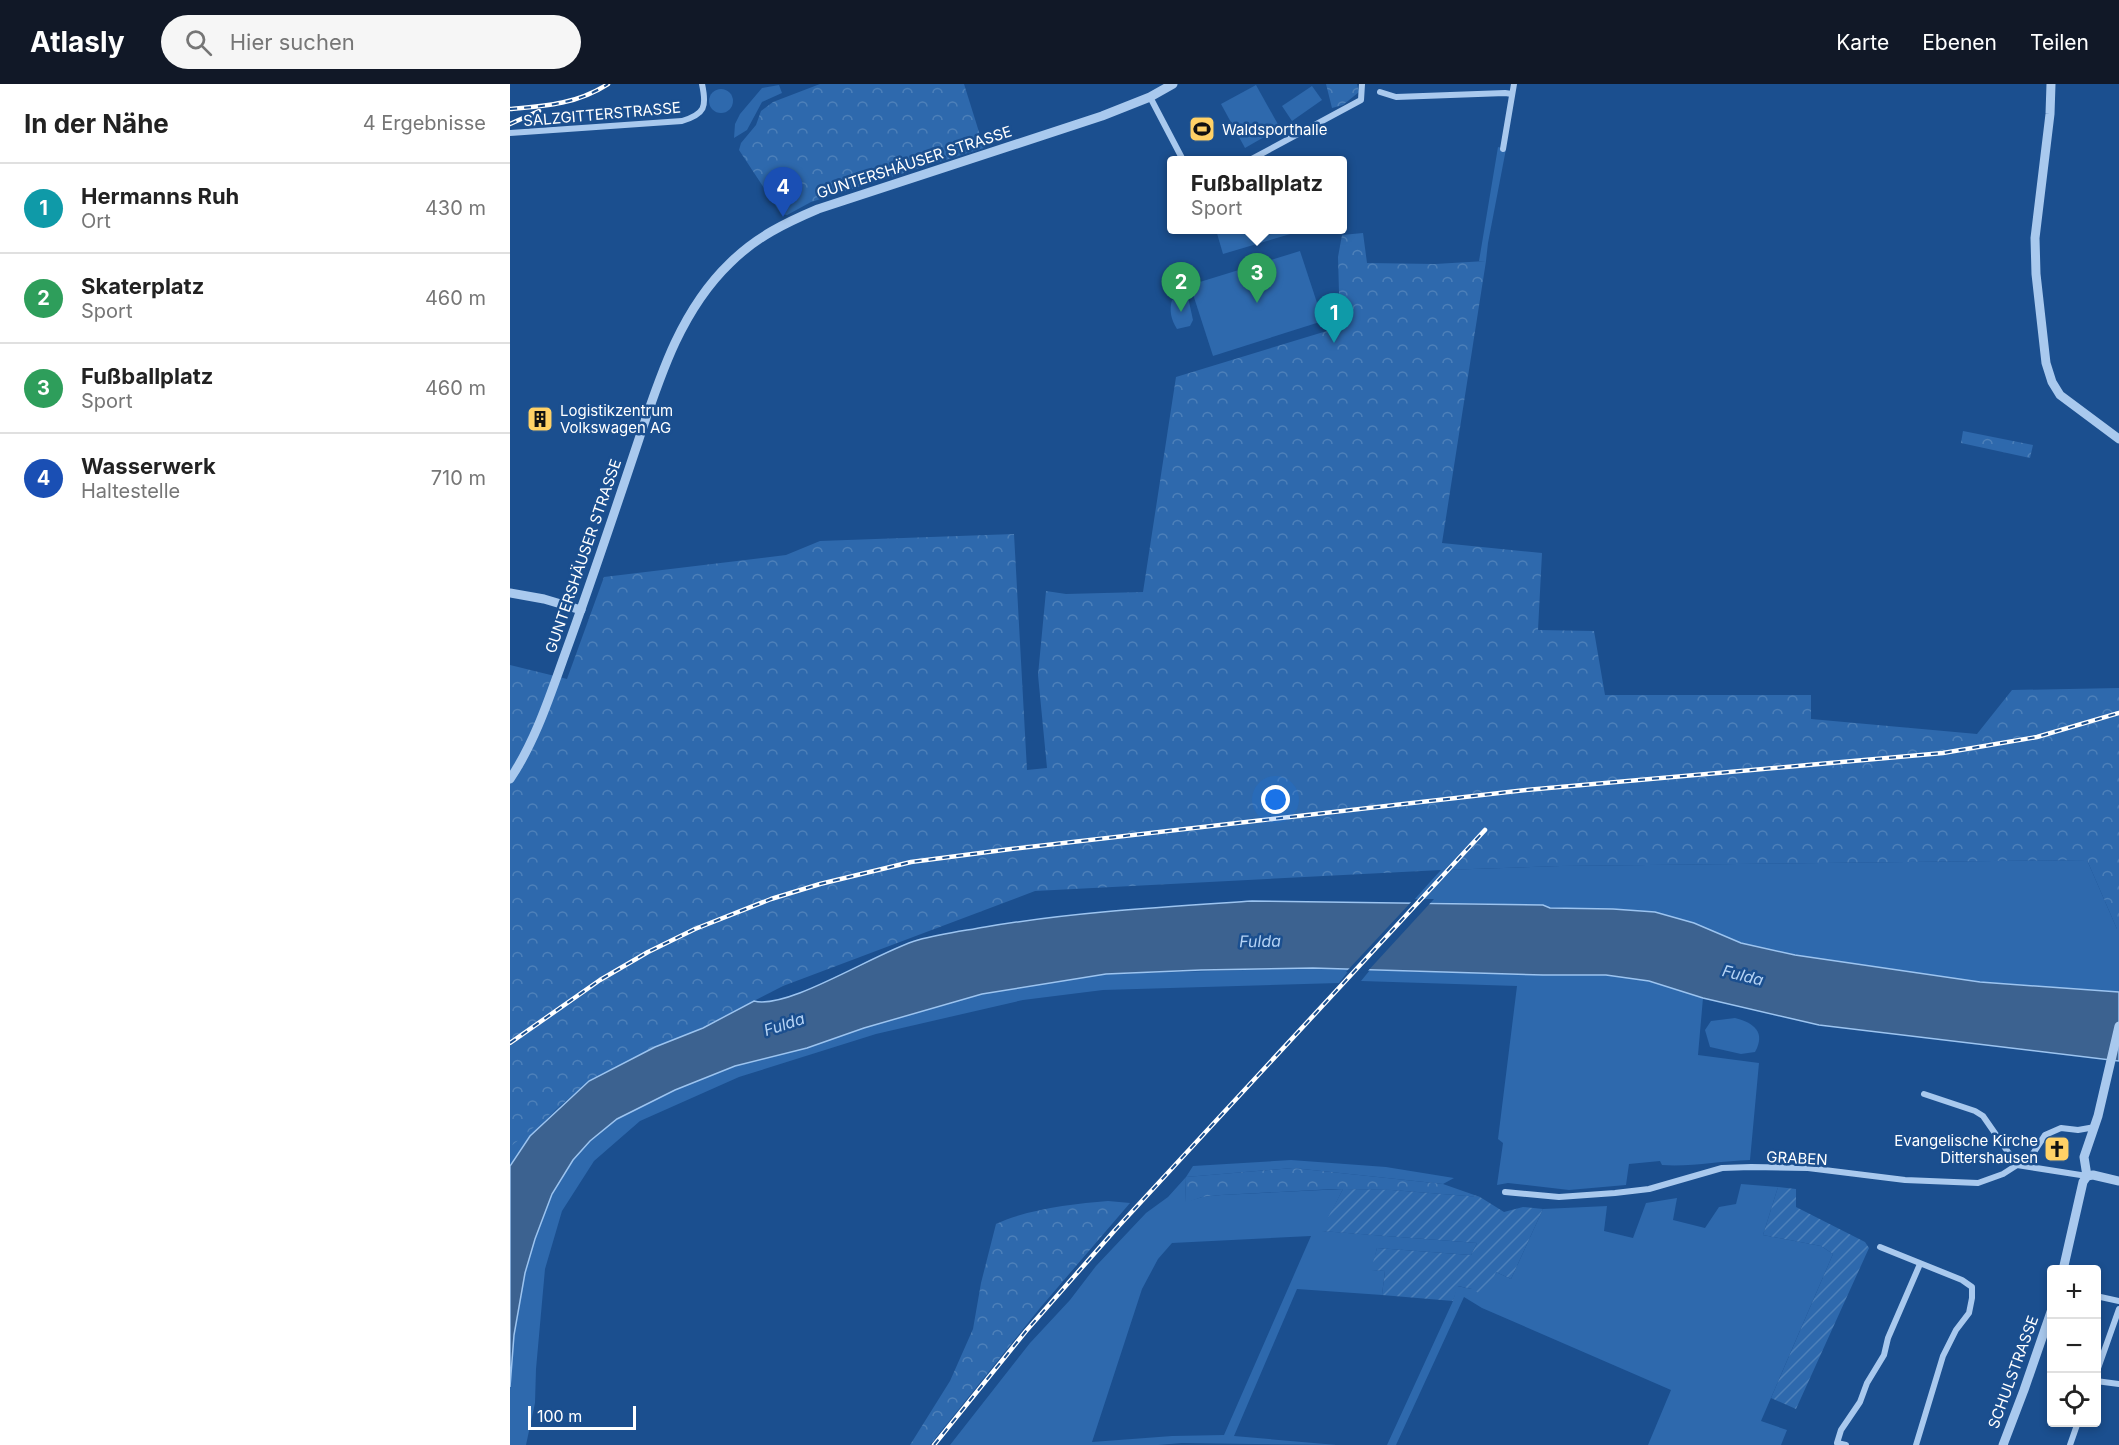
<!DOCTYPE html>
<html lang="de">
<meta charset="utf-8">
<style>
body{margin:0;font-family:Inter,sans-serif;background:#f6f6f6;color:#222}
.controls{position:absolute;right:18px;bottom:18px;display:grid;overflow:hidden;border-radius:6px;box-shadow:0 3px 9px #0003}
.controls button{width:54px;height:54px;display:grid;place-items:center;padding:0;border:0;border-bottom:2px solid #e0e0e0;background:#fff;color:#222;font:30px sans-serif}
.scale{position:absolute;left:18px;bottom:15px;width:108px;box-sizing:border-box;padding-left:6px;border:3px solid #fff;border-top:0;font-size:16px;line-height:21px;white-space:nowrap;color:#fff;-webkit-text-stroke:4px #1b4f8f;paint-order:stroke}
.you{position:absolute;left:766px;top:716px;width:21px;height:21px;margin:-15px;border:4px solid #fff;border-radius:50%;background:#1a73e8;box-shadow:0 0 0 9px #1a73e833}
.badge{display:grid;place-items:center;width:39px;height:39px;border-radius:50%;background:#111827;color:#fff;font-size:20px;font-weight:700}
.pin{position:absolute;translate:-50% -50px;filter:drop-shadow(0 2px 3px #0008)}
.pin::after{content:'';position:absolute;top:32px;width:21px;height:18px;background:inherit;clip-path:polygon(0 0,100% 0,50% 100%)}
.popup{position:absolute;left:657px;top:72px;width:180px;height:78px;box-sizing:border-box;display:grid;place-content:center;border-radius:6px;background:#fff;filter:drop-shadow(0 2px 4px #0005);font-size:20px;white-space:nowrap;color:#767676}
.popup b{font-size:22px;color:#222}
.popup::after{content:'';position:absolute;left:50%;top:100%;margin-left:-12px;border:12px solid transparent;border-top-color:#fff}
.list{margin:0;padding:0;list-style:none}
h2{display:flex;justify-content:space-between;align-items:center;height:78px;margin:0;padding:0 24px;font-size:26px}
h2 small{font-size:20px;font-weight:400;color:#767676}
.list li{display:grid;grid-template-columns:39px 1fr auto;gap:18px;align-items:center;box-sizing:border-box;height:90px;padding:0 24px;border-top:2px solid #e0e0e0}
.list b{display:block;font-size:22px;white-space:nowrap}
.list p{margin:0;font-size:20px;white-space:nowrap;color:#767676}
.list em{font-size:20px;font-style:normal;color:#767676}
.icon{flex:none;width:33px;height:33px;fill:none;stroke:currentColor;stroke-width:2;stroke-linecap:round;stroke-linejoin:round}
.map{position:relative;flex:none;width:1609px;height:1361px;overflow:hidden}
header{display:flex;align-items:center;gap:36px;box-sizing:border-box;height:84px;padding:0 30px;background:#111827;color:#fff}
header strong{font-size:28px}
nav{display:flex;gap:33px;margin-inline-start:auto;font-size:21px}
.search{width:420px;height:54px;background:#f6f6f6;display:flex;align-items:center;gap:15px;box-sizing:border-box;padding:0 21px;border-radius:33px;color:#767676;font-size:22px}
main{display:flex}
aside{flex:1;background:#fff}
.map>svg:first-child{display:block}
.grass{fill:#2e69ad;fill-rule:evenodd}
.forest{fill:url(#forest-crowns)}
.garden{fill:url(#garden-furrows)}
.water{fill:#3c6290;stroke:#9cc4f0;stroke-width:1.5}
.pier{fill:#1b4f8f}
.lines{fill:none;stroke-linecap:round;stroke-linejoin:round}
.minor{stroke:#a9c9ee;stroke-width:6}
.tertiary{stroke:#a9c9ee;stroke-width:9}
.rail-casing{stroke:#fff;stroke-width:4.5}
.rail{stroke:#1b4f8f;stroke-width:2;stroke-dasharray:7;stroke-linecap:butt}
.labels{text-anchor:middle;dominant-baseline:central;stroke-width:5;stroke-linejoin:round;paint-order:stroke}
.street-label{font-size:15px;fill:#fff;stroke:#1b4f8f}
.poi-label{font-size:15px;fill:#fff;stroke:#1b4f8f;text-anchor:start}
.water-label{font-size:16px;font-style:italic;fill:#b5d3f5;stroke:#1b4f8f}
</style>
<header>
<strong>Atlasly</strong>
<div class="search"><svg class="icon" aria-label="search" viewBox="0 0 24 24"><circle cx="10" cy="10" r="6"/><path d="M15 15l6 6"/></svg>Hier suchen</div>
<nav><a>Karte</a><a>Ebenen</a><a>Teilen</a></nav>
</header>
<main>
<aside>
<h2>In der Nähe<small>4 Ergebnisse</small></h2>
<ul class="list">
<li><span class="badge" style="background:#0f9aa8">1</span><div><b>Hermanns Ruh</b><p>Ort</p></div><em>430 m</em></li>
<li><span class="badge" style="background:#2e9e5b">2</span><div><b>Skaterplatz</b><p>Sport</p></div><em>460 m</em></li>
<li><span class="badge" style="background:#2e9e5b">3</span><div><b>Fußballplatz</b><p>Sport</p></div><em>460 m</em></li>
<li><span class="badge" style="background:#1a4fb4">4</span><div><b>Wasserwerk</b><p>Haltestelle</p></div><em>710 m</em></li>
</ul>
</aside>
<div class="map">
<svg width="1609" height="1361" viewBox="0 0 1609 1361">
<defs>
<pattern id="forest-crowns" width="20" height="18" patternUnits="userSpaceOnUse" patternTransform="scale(1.5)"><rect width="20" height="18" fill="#2e69ad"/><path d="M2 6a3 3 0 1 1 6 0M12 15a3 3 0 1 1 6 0" fill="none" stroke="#4d80b9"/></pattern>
<pattern id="garden-furrows" width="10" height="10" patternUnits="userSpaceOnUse" patternTransform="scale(1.5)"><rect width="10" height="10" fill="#2e69ad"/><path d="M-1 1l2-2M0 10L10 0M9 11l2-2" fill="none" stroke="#4d80b9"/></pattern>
</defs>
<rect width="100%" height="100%" fill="#1b4f8f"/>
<!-- grass -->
<g class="grass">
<polygon points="269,1 272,9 252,18 237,46 224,54 225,40 230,30 252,4"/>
<polygon points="746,1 770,44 735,64 711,20"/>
<polygon points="802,2 812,16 782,37 772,22"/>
<circle cx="211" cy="17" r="12"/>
<polygon points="988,63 996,65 978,159 976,177 969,177"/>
<polygon points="706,146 794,146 713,170"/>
<polygon points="790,167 813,237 703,272 680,201"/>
<path d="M673,211L678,213L683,236L680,242L667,245C661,236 659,226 662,216Z"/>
<polygon points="1577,776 1607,845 1609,845 1609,908 1470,898 1285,871 1231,859 1145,828 1103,825 1040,824 1033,821 902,818 931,786 1050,782"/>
<polygon points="803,884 840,885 829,899 593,906 513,916 366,950 229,993 130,1037 84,1077 52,1127 35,1185 26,1285 25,1319 16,1361 0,1361 0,1303 4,1251 15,1189 25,1155 42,1110 63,1076 80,1057 107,1035 165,1006 225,982 297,964 354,944 472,910 596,890"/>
<path d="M860,886L1033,891H1096L1139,897L1193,914L1188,971L1249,979L1240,1076C1210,1077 1181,1083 1152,1081L1150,1077L1119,1080L1116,1101L1059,1106L998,1099L987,1101L993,1059L988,1055L1007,902L851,897Z"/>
<path d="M1225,934C1244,939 1256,948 1245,968L1231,970L1200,963L1195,946L1201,937Z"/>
<polygon points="51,1021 20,1052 0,1082 0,1062"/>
<path d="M781,1076L876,1083L944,1094L933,1100L783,1084L676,1093L675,1118L692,1113L711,1111L833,1105L812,1147L967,1159L961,1171L867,1164L862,1186L875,1187L872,1211L787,1205L724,1352L827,1361L672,1359L648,1361H440L520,1259L560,1216L586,1182L636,1129L658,1113L676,1093L683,1082ZM801,1152L714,1351L662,1352L582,1358L632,1205L648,1175L662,1159Z"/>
<polygon points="1231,1100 1268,1103 1253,1151 1311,1162 1323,1170 1251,1337 1277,1346 1271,1361 1138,1361 1161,1306 972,1224 954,1213 886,1361 877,1361 943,1217 947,1202 962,1205 986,1188 1001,1195 1033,1125 1097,1122 1094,1147 1123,1154 1136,1119 1167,1114 1163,1136 1195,1144 1209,1123 1226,1120"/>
</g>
<!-- forest -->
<g class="forest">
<polygon points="310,0 454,0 474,64 301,118 277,131 271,130 229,66 231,59 246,41 251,27 263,18"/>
<polygon points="816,0 847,0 849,8 833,21 822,24"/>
<polygon points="853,149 857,179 925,180 976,177 932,459 1032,469 1028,546 1084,547 1095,611 1301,611 1301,635 1467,650 1502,606 1609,604 1609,845 1607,845 1577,776 1050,782 931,786 525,807 273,902 68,1007 0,1063 0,581 57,595 94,493 276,471 310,457 504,450 517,686 537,684 528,591 536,507 556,510 633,508 666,293 830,243 828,173 832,151"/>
<polygon points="1453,347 1523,361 1520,374 1451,359"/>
<polygon points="783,1084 933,1100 970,1113 882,1106 824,1105 711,1111 692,1113 675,1119 676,1093"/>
<path d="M598,1117L620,1119L530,1224L420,1361H400L440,1297L463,1245L471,1199L486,1140C518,1125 563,1120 598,1117Z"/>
</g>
<!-- garden -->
<g class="garden">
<polygon points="1268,1103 1286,1105 1286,1123 1355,1158 1359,1164 1286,1325 1261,1314 1323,1170 1311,1162 1253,1151"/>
<polygon points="833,1105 882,1106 970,1113 994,1128 1013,1123 1033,1125 1001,1195 986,1188 975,1213 962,1205 948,1202 943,1217 872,1211 875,1187 861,1186 867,1164 961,1171 967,1159 811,1147"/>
</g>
<!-- water -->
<path class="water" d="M742,817L1033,821L1040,824L1103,825L1145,828L1184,839L1231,859L1285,871L1470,898L1609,908V977L1309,941L1193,914L1139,897L1096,891H1033L803,884L691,886L596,890L472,910L354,944L297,964L225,982L165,1006L107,1035L80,1057L63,1076L42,1110L25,1155L15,1189L4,1251L0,1303V1082L20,1052L79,997L145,963L193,944L244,917C279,926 368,867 408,856C430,850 453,847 475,843C563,828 653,823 742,817Z"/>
<!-- pier -->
<polygon class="pier" points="904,815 924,815 856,889 836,888"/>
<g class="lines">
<!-- minor -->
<g class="minor">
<polyline points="870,8 886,13 995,9 1002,10"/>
<polyline points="640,13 673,76"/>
<path d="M0,49L172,37C195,30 197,23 192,0"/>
<polyline points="993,65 1004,0"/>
<polyline points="740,76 851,16 852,0"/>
<polyline points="1414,1010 1465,1027 1473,1032 1507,1081"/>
<polyline points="1518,1082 1522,1071 1535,1051 1551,1044 1568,1046 1585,1043"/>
<polyline points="995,1108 1049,1113 1105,1109 1139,1105 1212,1084 1241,1083 1298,1084 1395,1096 1468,1099 1493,1090 1507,1081 1577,1092"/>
<polyline points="1370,1163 1452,1196 1462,1203 1462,1214 1459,1229 1446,1246 1433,1272 1406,1361"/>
<polyline points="1586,1212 1609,1217"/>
<polyline points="1586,1290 1609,1225"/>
<polyline points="1586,1297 1609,1300"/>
<polyline points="1336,1361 1327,1359 1331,1346 1350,1318 1357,1299 1374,1271 1378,1254 1410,1180"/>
<polyline points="1560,1361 1568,1338"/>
</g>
<!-- tertiary -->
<g class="tertiary">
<polyline points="1541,0 1540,30 1525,154 1526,190 1536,279 1542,298 1550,311 1609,355"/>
<polyline points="0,509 34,515 71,526"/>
<path d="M0,695C25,658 40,612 55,570C81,499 105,427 129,355C150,292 171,226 220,179C246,153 275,139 308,125L592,32L640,13L663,0"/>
<polyline points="1577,1092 1574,1073 1588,1032 1609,942"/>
<polyline points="1577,1092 1583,1091 1609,1097"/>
<polyline points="1553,1186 1573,1098 1577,1092"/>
<polyline points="1493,1361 1514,1306 1542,1225"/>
</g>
<!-- rail casing -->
<g class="rail-casing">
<g id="rail">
<path d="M0,25C36,22 67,20 98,0"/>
<polyline points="0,40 29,27"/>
<polyline points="0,959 90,896 138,868 185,845 261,815 310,800 401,778 501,765 1016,706 1433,669 1527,653 1609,629"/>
<polyline points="424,1361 516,1247 605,1146 975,746"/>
</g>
</g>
<!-- rail -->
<use href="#rail" class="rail"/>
</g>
<!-- icons -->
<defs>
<g id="stadium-square" transform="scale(1.35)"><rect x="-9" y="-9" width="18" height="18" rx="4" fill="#ffd166" stroke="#1b4f8f"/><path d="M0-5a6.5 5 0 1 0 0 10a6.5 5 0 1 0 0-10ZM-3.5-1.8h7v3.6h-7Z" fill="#111"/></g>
<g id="building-square" transform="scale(1.35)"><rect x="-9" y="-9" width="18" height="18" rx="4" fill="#ffd166" stroke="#1b4f8f"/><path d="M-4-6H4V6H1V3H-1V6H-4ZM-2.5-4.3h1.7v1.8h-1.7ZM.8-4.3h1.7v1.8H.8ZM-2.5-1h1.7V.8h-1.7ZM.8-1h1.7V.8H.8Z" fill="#111"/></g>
<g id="church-square" transform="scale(1.35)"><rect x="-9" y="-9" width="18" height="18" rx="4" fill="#ffd166" stroke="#1b4f8f"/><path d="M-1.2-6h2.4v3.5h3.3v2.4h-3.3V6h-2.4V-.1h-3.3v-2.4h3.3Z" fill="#111"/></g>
</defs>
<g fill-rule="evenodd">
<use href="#stadium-square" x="692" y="45"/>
<use href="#building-square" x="30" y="335"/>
<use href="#church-square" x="1547" y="1065"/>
</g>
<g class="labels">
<!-- street labels -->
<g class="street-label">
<text transform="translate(92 30) rotate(-5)">SALZGITTERSTRASSE</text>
<text transform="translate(404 78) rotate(-18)">GUNTERSHÄUSER STRASSE</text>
<text transform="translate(73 472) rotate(-71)">GUNTERSHÄUSER STRASSE</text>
<text transform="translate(1287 1074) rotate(3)">GRABEN</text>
<text transform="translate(1503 1288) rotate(-70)">SCHULSTRASSE</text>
</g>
<!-- poi labels -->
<g class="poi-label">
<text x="712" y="45">Waldsporthalle</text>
<text x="50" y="326">Logistikzentrum<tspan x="50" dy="17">Volkswagen AG</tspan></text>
<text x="1528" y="1056" text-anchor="end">Evangelische Kirche<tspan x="1528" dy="17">Dittershausen</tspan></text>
</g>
<!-- water labels -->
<g class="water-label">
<text transform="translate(750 857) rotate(-1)">Fulda</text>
<text transform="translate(1233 891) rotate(14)">Fulda</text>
<text transform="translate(274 940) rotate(-18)">Fulda</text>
</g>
</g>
</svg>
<div class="controls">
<button>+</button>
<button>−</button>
<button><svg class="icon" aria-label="locate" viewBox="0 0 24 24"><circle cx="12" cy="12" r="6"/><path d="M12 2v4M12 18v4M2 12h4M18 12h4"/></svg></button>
</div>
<div class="scale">100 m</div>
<div class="you"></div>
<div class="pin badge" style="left:824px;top:259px;background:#0f9aa8">1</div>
<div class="pin badge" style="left:671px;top:228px;background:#2e9e5b">2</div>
<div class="pin badge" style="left:747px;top:219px;background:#2e9e5b">3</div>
<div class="popup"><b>Fußballplatz</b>Sport</div>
<div class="pin badge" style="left:273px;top:133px;background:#1a4fb4">4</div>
</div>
</main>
